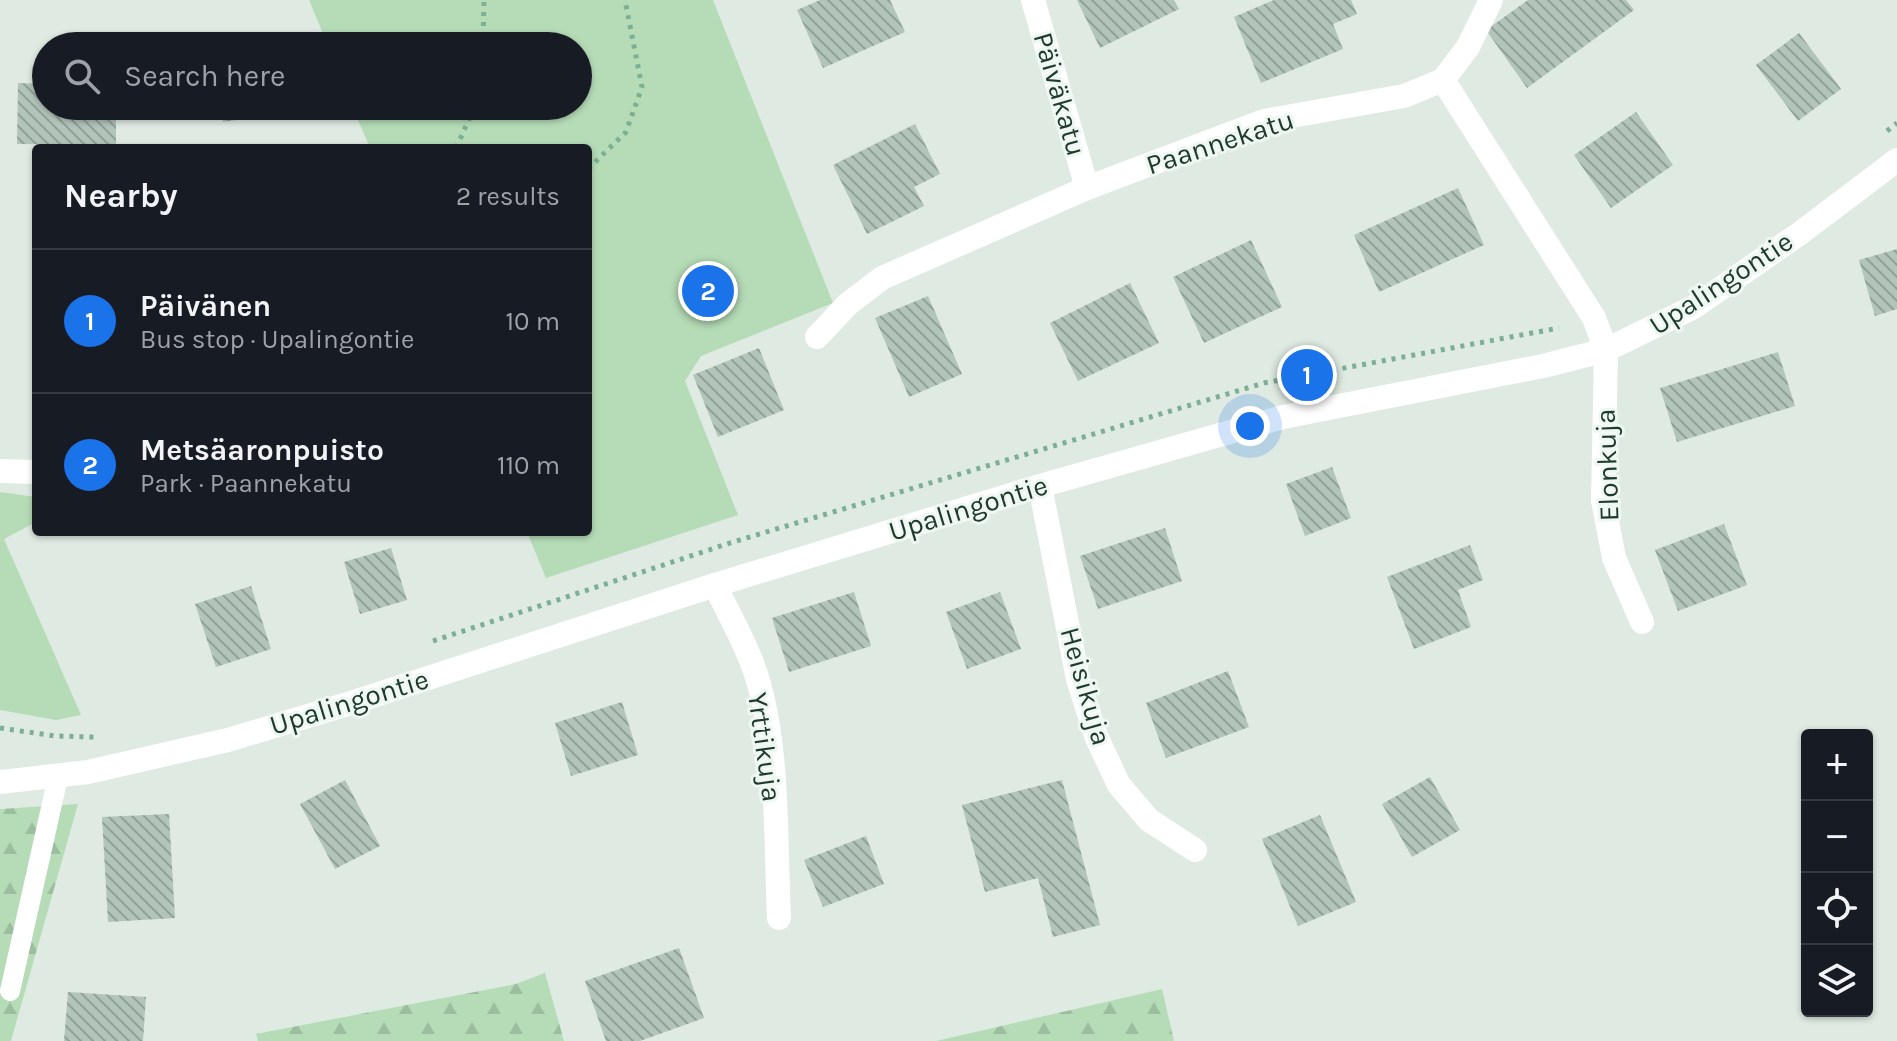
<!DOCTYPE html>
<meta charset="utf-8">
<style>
body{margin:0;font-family:Karla,sans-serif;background:#242831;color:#f1f3f6}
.controls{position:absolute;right:24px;bottom:24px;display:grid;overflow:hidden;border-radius:8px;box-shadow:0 2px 6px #0004}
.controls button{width:72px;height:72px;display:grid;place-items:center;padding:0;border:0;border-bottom:2px solid #363941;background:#171b24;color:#f1f3f6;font:40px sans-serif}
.you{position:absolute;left:1250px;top:426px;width:28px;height:28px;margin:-20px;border:6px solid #fff;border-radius:50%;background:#1a73e8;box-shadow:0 0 0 12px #1a73e833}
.badge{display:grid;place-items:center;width:52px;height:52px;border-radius:50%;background:#1a73e8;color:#fff;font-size:26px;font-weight:700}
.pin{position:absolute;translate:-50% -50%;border:4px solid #fff;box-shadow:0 2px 8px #0006}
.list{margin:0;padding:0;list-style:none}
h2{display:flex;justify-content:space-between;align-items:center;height:104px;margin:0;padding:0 32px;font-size:34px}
h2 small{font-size:26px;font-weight:400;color:#9ea1a6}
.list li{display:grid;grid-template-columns:52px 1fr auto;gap:24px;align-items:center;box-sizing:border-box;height:144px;padding:0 32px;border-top:2px solid #363941}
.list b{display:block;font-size:30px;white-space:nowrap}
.list p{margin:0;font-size:26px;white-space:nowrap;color:#9ea1a6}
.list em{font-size:26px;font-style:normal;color:#9ea1a6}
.icon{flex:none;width:44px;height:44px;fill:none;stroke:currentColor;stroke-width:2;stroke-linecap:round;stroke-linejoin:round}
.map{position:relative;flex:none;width:1897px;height:1041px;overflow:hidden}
.search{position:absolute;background:#171b24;box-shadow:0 2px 6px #0004;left:32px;top:32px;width:560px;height:88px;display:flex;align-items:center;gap:20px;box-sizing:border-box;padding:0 28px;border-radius:44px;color:#9ea1a6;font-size:30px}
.panel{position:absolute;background:#171b24;box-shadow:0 2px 6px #0004;left:32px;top:144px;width:560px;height:392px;border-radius:8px}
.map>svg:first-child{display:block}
.forest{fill:url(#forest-firs)}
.green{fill:#b6dcb7}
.building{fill:url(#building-back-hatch)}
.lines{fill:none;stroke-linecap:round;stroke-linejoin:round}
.path{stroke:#7daf94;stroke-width:5;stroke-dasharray:4 6;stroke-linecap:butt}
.service{stroke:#fff;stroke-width:20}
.minor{stroke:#fff;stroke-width:24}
.tertiary{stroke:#fff;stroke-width:24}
.labels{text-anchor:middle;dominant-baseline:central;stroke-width:6;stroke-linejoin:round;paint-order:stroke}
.street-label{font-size:28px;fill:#1f3a2c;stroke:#eef7f1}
</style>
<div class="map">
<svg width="1897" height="1041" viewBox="0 0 1897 1041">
<defs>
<pattern id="forest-firs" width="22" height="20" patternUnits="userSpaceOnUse" patternTransform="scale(2)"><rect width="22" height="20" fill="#b6dcb7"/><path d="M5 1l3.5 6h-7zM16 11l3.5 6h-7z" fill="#9cbe9e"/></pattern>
<pattern id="building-back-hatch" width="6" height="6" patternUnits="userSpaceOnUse" patternTransform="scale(2)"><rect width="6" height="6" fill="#b3c5ba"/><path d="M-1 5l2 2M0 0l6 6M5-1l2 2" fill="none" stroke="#91a197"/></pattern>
</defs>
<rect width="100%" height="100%" fill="#deeae2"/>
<!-- forest -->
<g class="forest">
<polygon points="78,804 11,1041 0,1041 0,809"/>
<polygon points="545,973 564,1041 258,1041 256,1034 516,984"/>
<polygon points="1162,989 1174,1041 936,1041"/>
</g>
<!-- green -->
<g class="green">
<polygon points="309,0 713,0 833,303 701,356 685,381 738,515 546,578 527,532 588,532 588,148 370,148 352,106 578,106 578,46 328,46"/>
<polygon points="0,492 36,497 36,522 4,539 81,715 56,720 0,710"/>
</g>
<!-- building -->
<g class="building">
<polygon points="820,0 890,0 905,32 823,68 797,10"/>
<polygon points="1077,0 1174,0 1179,9 1100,48"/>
<polygon points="1274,0 1351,0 1357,14 1333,24 1343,49 1261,83 1234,17"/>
<polygon points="1528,0 1626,0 1634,10 1527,88 1486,30"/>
<polygon points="280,32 282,46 212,46 212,42"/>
<polygon points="1799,33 1841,89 1798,121 1756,65"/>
<polygon points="18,83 46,84 46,106 116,106 116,145 17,144"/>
<polygon points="221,106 291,106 292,112 223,122"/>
<polygon points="1636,112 1673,165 1611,208 1574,155"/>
<polygon points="915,124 940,174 914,187 924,206 867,234 833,165"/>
<polygon points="1458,188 1484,245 1379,292 1354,235"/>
<polygon points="1251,240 1282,307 1204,343 1173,277"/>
<polygon points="1897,249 1897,309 1875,316 1859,260"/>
<polygon points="1130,283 1159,343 1078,381 1050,323"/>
<polygon points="928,296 962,374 909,397 875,318"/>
<polygon points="759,348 784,410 718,437 693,375"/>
<polygon points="1778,352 1795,406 1677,442 1660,388"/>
<polygon points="1332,467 1351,518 1305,536 1286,484"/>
<polygon points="1724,524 1747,585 1678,611 1655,550"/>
<polygon points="1165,528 1182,581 1098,609 1080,556"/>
<polygon points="1470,545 1483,580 1458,590 1471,627 1414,649 1387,577"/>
<polygon points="391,548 407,600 360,614 344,562"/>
<polygon points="251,586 271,649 216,667 195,604"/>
<polygon points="854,592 871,646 789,672 772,618"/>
<polygon points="1000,592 1021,649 967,669 946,612"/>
<polygon points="1228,671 1249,727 1166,758 1146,703"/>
<polygon points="622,702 638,755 571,776 555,723"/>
<polygon points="1430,777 1460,830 1412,857 1382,804"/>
<polygon points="345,780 380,846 335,869 300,804"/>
<polygon points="1062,780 1100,925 1053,937 1038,878 985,892 962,805"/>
<polygon points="169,814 175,918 108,922 102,817"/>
<polygon points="1320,815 1356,902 1298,926 1262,839"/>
<polygon points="866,836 884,884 823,907 804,860"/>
<polygon points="679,948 704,1018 640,1041 606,1041 585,981"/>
<polygon points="68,992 146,997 143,1041 64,1041"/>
</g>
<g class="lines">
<!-- path -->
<g class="path">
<polyline points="483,46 484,0"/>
<polyline points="1887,131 1897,123"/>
<polyline points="456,148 475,106"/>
<polyline points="588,169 626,132 642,87 625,0"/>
<polyline points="433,641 733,542 1264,383 1559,328"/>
<polyline points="0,728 55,736 94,737"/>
</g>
<!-- service -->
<polyline class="service" points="10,991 58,777"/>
<!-- minor -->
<g class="minor">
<polyline points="1033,0 1087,188"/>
<polyline points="1443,80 1468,47 1491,0"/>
<polyline points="817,337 848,304 882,278 1087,188 1264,121 1404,96 1443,80 1594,318 1606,350 1603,500 1614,558 1642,622"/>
<polyline points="0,471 36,472"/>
<polyline points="1040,486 1078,679 1096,736 1119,785 1149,820 1195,850"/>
<path d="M715,585C727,611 742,636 752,663C780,736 775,839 779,918"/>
</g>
<!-- tertiary -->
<polyline class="tertiary" points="0,782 88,772 228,740 351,703 715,585 1040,486 1283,417 1543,366 1606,350 1694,307 1799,234 1897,160"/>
</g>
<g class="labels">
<!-- street labels -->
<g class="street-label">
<text transform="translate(1060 94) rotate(74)">Päiväkatu</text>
<text transform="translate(1220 142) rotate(-18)">Paannekatu</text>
<text transform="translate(1721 283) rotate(-33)">Upalingontie</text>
<text transform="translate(1607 465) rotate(-92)">Elonkuja</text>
<text transform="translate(968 508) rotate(-17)">Upalingontie</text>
<text transform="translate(1086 686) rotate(74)">Heisikuja</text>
<text transform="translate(349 702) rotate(-17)">Upalingontie</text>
<text transform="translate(765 747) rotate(82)">Yrttikuja</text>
</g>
</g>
</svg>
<div class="controls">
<button>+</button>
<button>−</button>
<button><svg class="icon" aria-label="locate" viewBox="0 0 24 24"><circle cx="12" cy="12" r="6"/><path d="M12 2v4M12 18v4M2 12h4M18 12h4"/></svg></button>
<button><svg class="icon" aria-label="layers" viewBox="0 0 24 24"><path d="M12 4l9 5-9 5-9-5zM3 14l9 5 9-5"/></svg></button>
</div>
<div class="you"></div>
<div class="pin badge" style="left:1307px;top:375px">1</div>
<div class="pin badge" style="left:708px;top:291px">2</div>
<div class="search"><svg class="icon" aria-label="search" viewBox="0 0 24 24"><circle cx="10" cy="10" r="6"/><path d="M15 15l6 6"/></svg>Search here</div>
<section class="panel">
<h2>Nearby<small>2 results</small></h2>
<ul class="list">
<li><span class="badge">1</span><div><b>Päivänen</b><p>Bus stop · Upalingontie</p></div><em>10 m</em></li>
<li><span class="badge">2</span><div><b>Metsäaronpuisto</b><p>Park · Paannekatu</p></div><em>110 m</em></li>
</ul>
</section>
</div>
